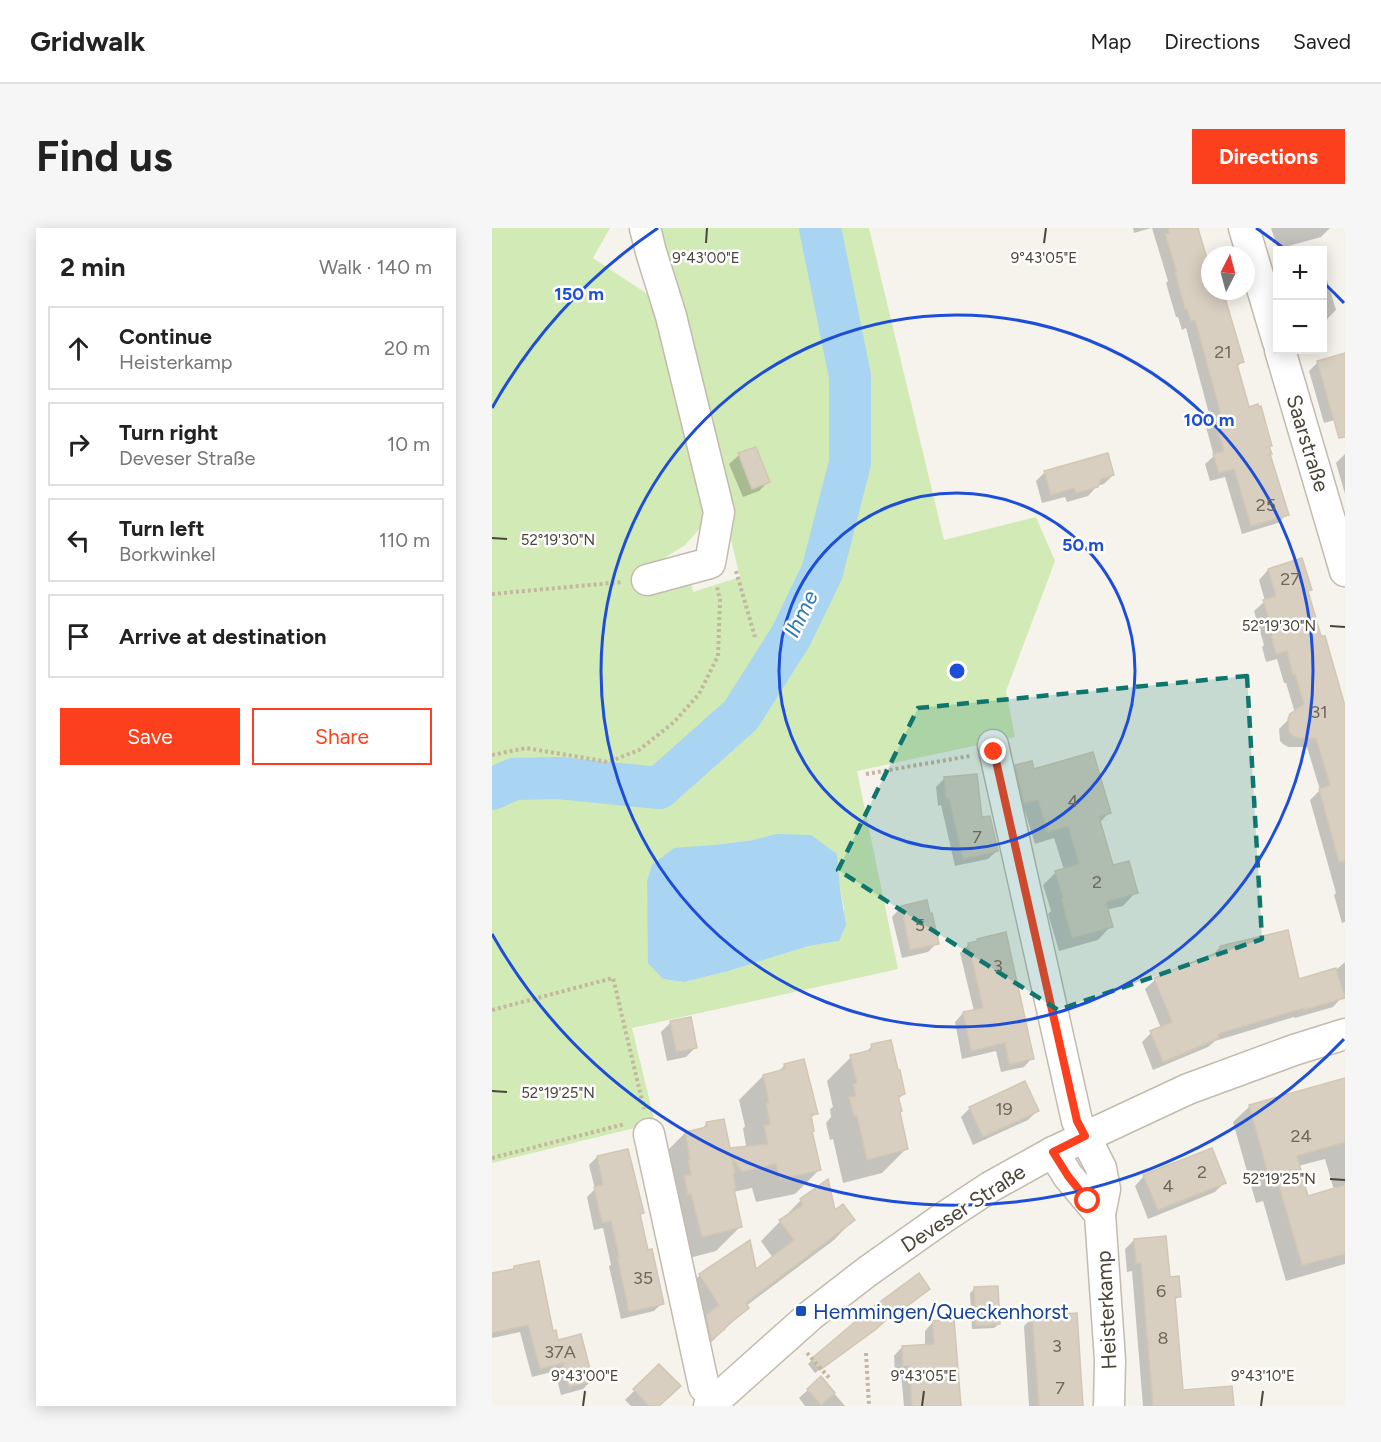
<!DOCTYPE html>
<meta charset="utf-8">
<style>
body{margin:0;font-family:Figtree,sans-serif;background:#f6f6f6;color:#222}
.controls{position:absolute;right:18px;top:18px;display:grid;overflow:hidden;border-radius:0px;box-shadow:0 3px 15px #0003}
.controls button{width:54px;height:54px;display:grid;place-items:center;padding:0;border:0;border-bottom:2px solid #e0e0e0;background:#fff;color:#222;font:30px sans-serif}
.compass{position:absolute;left:709px;top:18px;width:54px;height:54px;border-radius:50%;background:#fff;box-shadow:0 3px 15px #0003;rotate:6deg}
.stop{position:absolute;width:18px;height:18px;margin:-14px;border:4px solid #fc3f1d;border-radius:50%;background:#fff}
.stop.end{background:#fc3f1d;border-color:#fff;box-shadow:0 2px 6px #0008}
.list{margin:0;padding:0;list-style:none}
h2{display:flex;justify-content:space-between;align-items:center;height:78px;margin:0;padding:0 24px;font-size:26px}
h2 small{font-size:20px;font-weight:400;color:#767676}
.list li{display:grid;grid-template-columns:39px 1fr auto;gap:18px;align-items:center;box-sizing:border-box;height:84px;margin:0 12px 12px;padding:0 12px;border:2px solid #e0e0e0;border-radius:0px}
.list b{display:block;font-size:22px;white-space:nowrap}
.list p{margin:0;font-size:20px;white-space:nowrap;color:#767676}
.list em{font-size:20px;font-style:normal;color:#767676}
.actions{display:flex;gap:12px;padding:18px 24px}
.actions a{flex:1;padding:14px 0;border:2px solid #fc3f1d;border-radius:0px;text-align:center;font-size:21px;color:#fc3f1d}
.actions .main{background:#fc3f1d;color:#fff}
.icon{flex:none;width:33px;height:33px;fill:none;stroke:currentColor;stroke-width:2;stroke-linecap:round;stroke-linejoin:round}
.map{position:relative;flex:none;width:853px;height:1178px;overflow:hidden;border-radius:0px}
header{display:flex;align-items:center;gap:36px;box-sizing:border-box;height:84px;padding:0 30px;background:#fff;border-bottom:2px solid #e0e0e0}
header strong{font-size:28px}
nav{display:flex;gap:33px;margin-inline-start:auto;font-size:21px}
.intro{display:flex;align-items:center;justify-content:space-between;box-sizing:border-box;height:144px;padding:0 36px}
h1{margin:0;font-size:42px}
.button{padding:15px 27px;border-radius:0px;background:#fc3f1d;color:#fff;font-size:21px;font-weight:700}
main{display:flex;gap:36px;padding:0 36px}
aside{flex:1;background:#fff;border-radius:0px;box-shadow:0 3px 15px #0003}
.map>svg:first-child{display:block}
.green{fill:#d2eab5;fill-rule:evenodd}
.water{fill:#a9d4f2}
.shadow{fill:#0003;fill-rule:evenodd}
.lines{fill:none;stroke-linecap:round;stroke-linejoin:round}
.river{stroke:#a9d4f2;stroke-width:42}
.building{fill:#d8cfc1;stroke:#d3c7b4;stroke-width:1.5}
.minor-casing{stroke:#c2bbae;stroke-width:33}
.path{stroke:#c4b79f;stroke-width:4;stroke-dasharray:3 3;stroke-linecap:butt}
.minor{stroke:#fff;stroke-width:30}
.route{stroke:#fc3f1d;stroke-width:8}
.marked{fill:#0f766e;fill-opacity:0.2;stroke:#0f766e;stroke-width:4.5;stroke-dasharray:12 8;stroke-linejoin:round}
.ticks{fill:none;stroke:#4b4439;stroke-width:2}
.ring{fill:none;stroke:#1d4ed8;stroke-width:3}
.transit-dot{fill:#1a4fb4;stroke:#fff;stroke-width:2}
.labels{text-anchor:middle;dominant-baseline:central;stroke-width:5;stroke-linejoin:round;paint-order:stroke}
.number-label{font-size:18px;fill:#6e675b}
.street-label{font-size:21px;fill:#4b4439;stroke:#fff}
.transit-label{font-size:21px;fill:#164399;stroke:#fff;text-anchor:start}
.water-label{font-size:22px;font-style:italic;fill:#2e7ab2;stroke:#fff}
.ticks-label{font-size:15px;text-anchor:middle;fill:#4b4439;stroke:#fff;stroke-width:5;stroke-linejoin:round;paint-order:stroke}
.centre{fill:#1d4ed8;stroke:#fff;stroke-width:3}
.ring-label{font-size:18px;text-anchor:middle;font-weight:bold;fill:#1d4ed8;stroke:#fff;stroke-width:5;stroke-linejoin:round;paint-order:stroke}
</style>
<header>
<strong>Gridwalk</strong>
<nav><a>Map</a><a>Directions</a><a>Saved</a></nav>
</header>
<div class="intro"><h1>Find us</h1><a class="button">Directions</a></div>
<main>
<aside>
<h2>2 min<small>Walk · 140 m</small></h2>
<ul class="list">
<li><svg class="icon" aria-label="ahead" viewBox="0 0 24 24"><path d="M12 20V5M6 11l6-6 6 6"/></svg><div><b>Continue</b><p>Heisterkamp</p></div><em>20 m</em></li>
<li><svg class="icon" aria-label="right" viewBox="0 0 24 24"><path d="M7 20v-9h11M14 6l5 5-5 5"/></svg><div><b>Turn right</b><p>Deveser Straße</p></div><em>10 m</em></li>
<li><svg class="icon" aria-label="left" viewBox="0 0 24 24"><path d="M17 20v-9H6M10 6l-5 5 5 5"/></svg><div><b>Turn left</b><p>Borkwinkel</p></div><em>110 m</em></li>
<li><svg class="icon" aria-label="arrive" viewBox="0 0 24 24"><path d="M6 21V4h12l-3 4 3 4H6"/></svg><div><b>Arrive at destination</b></div></li>
</ul>
<div class="actions"><a class="main">Save</a><a>Share</a></div>
</aside>
<div class="map">
<svg width="853" height="1178" viewBox="0 0 853 1178">
<rect width="100%" height="100%" fill="#f6f3ec"/>
<!-- green -->
<path class="green" d="M0,0H118L101,30L163,71L219,288L193,317L152,343L197,348L201,364L248,349L163,0H323L354,147L351,234L324,340L295,404L309,402L336,344L365,236V143L334,0H377L452,312L544,289L563,333L514,463L523,509L365,543L406,741L140,800L163,895L0,935ZM261,612L348,661L352,680L347,713L317,718L233,744L192,754L171,751L156,688L155,653L222,617Z"/>
<!-- water -->
<polygon class="water" points="285,606 319,607 345,626 348,661 354,697 347,713 317,718 233,744 192,754 171,751 156,735 155,653 160,637 182,620 222,617 261,612"/>
<!-- shadow -->
<g class="shadow">
<polygon points="641,0 659,0 642,5"/>
<polygon points="660,0 705,0 715,37 718,36 718,63 730,63 751,133 745,139 756,180 779,217 776,219 777,226 795,286 786,295 750,306 733,249 718,253 713,236 722,228 714,199 719,193 694,100 690,102 686,89 684,89 674,55 676,53"/>
<polygon points="779,0 838,0 829,9 786,21"/>
<polygon points="835,52 844,82 835,91 830,93 830,54"/>
<polygon points="853,127 853,193 850,190 832,195 817,143 826,134"/>
<polygon points="263,220 276,254 267,263 251,269 237,236 247,227"/>
<polygon points="853,226 853,266 844,235"/>
<polygon points="553,244 621,247 612,256 605,258 596,268 575,274 573,269 550,275 544,253"/>
<polygon points="776,342 818,362 815,365 853,486 853,694 850,695 842,667 844,665 818,572 828,562 815,519 796,519 791,516 788,513 787,501 803,485 794,455 792,455 785,431 774,434 770,419 772,417 762,383 773,373 767,352"/>
<polygon points="524,538 541,543 617,585 607,595 620,639 644,664 631,678 614,682 619,698 606,712 567,723 556,686 559,683 551,657 564,644 572,642 562,610 543,616 533,584 519,588 511,551"/>
<polygon points="452,551 505,623 496,631 463,638 449,577 446,578 444,559"/>
<polygon points="409,679 445,715 436,724 410,730 400,689"/>
<polygon points="486,713 540,830 532,839 509,844 504,823 470,831 463,794 471,785 482,783 468,725 477,716 484,715"/>
<polygon points="728,719 806,753 845,741 853,734 853,768 851,768 841,779 803,790 802,789 723,813 716,819 661,842 650,814 659,805 669,800 653,761 663,752 719,729"/>
<polygon points="197,791 203,820 194,829 175,833 169,804 178,795"/>
<polygon points="380,818 412,866 405,872 406,884 414,921 390,945 351,955 341,911 338,912 334,895 339,889 338,881 341,879 335,853 359,829 372,826"/>
<polygon points="293,837 324,885 318,891 319,904 327,942 303,966 264,974 260,960 241,964 248,999 224,1023 186,1033 169,929 193,905 209,902 215,895 237,922 251,920 254,917 251,901 253,898 247,872 271,848 285,845"/>
<path d="M853,852V1036L794,1053L771,973L764,975L741,894L758,878ZM833,931L842,962L815,970L806,938Z"/>
<polygon points="478,880 545,883 536,892 481,917 469,889"/>
<polygon points="105,929 150,985 147,988 170,1075 162,1083 129,1091 117,1038 119,1037 111,1000 102,1002 95,969 103,961 97,937"/>
<polygon points="652,948 732,955 723,964 656,991 643,958"/>
<polygon points="309,972 361,992 342,1012 254,1078 255,1080 212,1121 188,1067 208,1047 263,1043 281,1030 269,1013"/>
<polygon points="642,1012 676,1051 687,1068 682,1073 690,1163 740,1178 651,1178 640,1043 635,1044 633,1021"/>
<polygon points="23,1039 65,1114 99,1153 91,1161 69,1167 63,1143 40,1149 28,1104 0,1110 0,1046 19,1043"/>
<polygon points="482,1061 507,1096 502,1100 480,1101 478,1065"/>
<polygon points="431,1065 404,1086 403,1083 377,1106 323,1145 316,1136 320,1132"/>
<polygon points="541,1089 590,1178 537,1178 532,1098"/>
<polygon points="441,1094 468,1178 412,1178 409,1145 403,1145 402,1128 410,1119 433,1118 433,1103"/>
<polygon points="167,1138 166,1178 139,1178 133,1172"/>
<polygon points="329,1150 353,1178 313,1178 307,1170"/>
</g>
<g class="lines">
<!-- river -->
<polyline class="river" points="0,561 22,551 66,550 167,560 249,487 299,408 330,344 358,235 358,148 328,0"/>
</g>
<!-- building -->
<g class="building">
<polygon points="676,0 706,0 718,41 718,63 731,63 752,134 745,136 757,179 766,176 767,179 769,178 780,218 777,218 780,226 778,226 797,287 759,298 742,241 727,245 721,226 732,223 722,189 729,187 703,92 699,93 695,81 693,81 683,44 685,44 673,6 677,5"/>
<polygon points="853,125 853,209 847,210 825,133"/>
<polygon points="264,219 278,254 260,261 246,225"/>
<polygon points="616,225 622,247 609,251 606,259 584,265 582,260 559,267 552,243"/>
<polygon points="810,330 820,362 816,363 829,408 833,408 853,478 853,633 847,634 827,561 838,557 824,510 806,510 800,507 797,503 796,491 798,486 812,476 803,446 801,447 795,423 784,426 779,408 781,407 771,372 784,368 776,341"/>
<polygon points="601,524 619,585 607,589 621,637 637,633 646,665 614,674 621,699 580,710 569,671 571,670 563,643 587,636 576,598 556,604 546,572 532,575 523,537 540,533 542,541"/>
<polygon points="485,546 490,589 498,588 506,623 471,631 457,570 454,570 452,549"/>
<polygon points="435,672 438,686 440,685 447,716 418,722 409,678"/>
<polygon points="796,702 807,751 844,740 853,770 812,782 812,780 726,806 727,810 671,834 658,803 680,794 662,750 729,723 728,718"/>
<polygon points="514,704 542,831 517,836 513,815 479,823 471,784 491,780 476,715 486,713 485,711"/>
<polygon points="199,789 205,820 184,824 178,793"/>
<polygon points="399,812 406,842 408,842 413,866 406,868 410,883 408,884 416,921 375,932 365,888 362,888 357,869 364,868 361,856 365,855 358,827 380,822 379,816"/>
<polygon points="312,831 326,886 319,887 322,903 320,903 329,942 288,951 284,936 250,944 240,930 243,945 241,946 244,961 242,961 250,999 210,1009 199,966 196,967 192,948 199,947 196,932 198,931 193,904 215,899 214,894 232,891 238,920 276,916 272,897 278,896 274,875 277,875 271,847 293,841 292,836"/>
<polygon points="853,850 853,914 805,928 816,968 853,957 853,1026 810,1037 787,958 780,960 757,877"/>
<polygon points="533,853 547,883 491,909 477,879"/>
<polygon points="720,920 734,955 666,982 651,947"/>
<polygon points="136,921 152,985 148,986 156,1022 160,1021 172,1076 137,1084 125,1029 127,1029 119,993 110,995 102,959 111,957 105,928"/>
<polygon points="336,951 343,982 351,976 363,992 254,1075 257,1080 232,1100 233,1101 219,1112 214,1087 227,1077 207,1046 258,1012 264,1041 302,1012 287,992 311,977 308,971"/>
<polygon points="674,1008 678,1049 687,1048 689,1069 683,1069 691,1162 740,1158 742,1178 661,1178 649,1035 644,1035 642,1011"/>
<polygon points="47,1033 61,1103 64,1102 66,1112 89,1106 101,1153 77,1159 71,1135 48,1141 36,1097 0,1105 0,1045 22,1041 22,1038"/>
<polygon points="427,1045 438,1061 407,1084 407,1081 383,1102 328,1142 319,1131 377,1082"/>
<polygon points="506,1058 508,1096 484,1098 482,1059"/>
<polygon points="585,1085 591,1178 547,1178 540,1088"/>
<polygon points="462,1091 469,1178 420,1178 417,1137 411,1138 410,1118 442,1116 440,1093"/>
<polygon points="167,1136 189,1158 167,1178 157,1178 141,1161"/>
<polygon points="329,1148 343,1165 329,1177 315,1161"/>
</g>
<g class="lines">
<!-- minor casing -->
<g class="minor-casing">
<g id="minor">
<polyline points="153,0 159,24 179,88 227,284 218,335 155,352"/>
<polyline points="752,0 786,114"/>
<polyline points="788,122 853,343"/>
<polyline points="501,517 585,893 609,940 613,961 608,986 576,948 561,924"/>
<polyline points="157,906 212,1159 225,1171"/>
<polyline points="608,986 618,1132 617,1178"/>
<polyline points="217,1178 319,1087 376,1043 451,990 498,959 561,924 696,861 802,822 853,806"/>
</g>
</g>
<!-- path -->
<g class="path">
<polyline points="244,343 263,409"/>
<polyline points="0,366 131,354"/>
<polyline points="0,527 34,520 116,534 147,522 182,494 207,466 226,428 228,372 225,359"/>
<polyline points="374,546 478,528"/>
<polyline points="0,782 121,750 152,881"/>
<polyline points="0,930 133,896"/>
<polyline points="315,1125 339,1152"/>
<polyline points="374,1125 377,1178"/>
</g>
<!-- minor -->
<use href="#minor" class="minor"/>
</g>
<g class="lines">
<!-- route -->
<polyline class="route" points="502,524 585,893 593,908 561,924 576,948 596,973"/>
</g>
<!-- marked area -->
<path class="marked" d="M755,448L770,711L566,782L346,642L426,480Z"/>
<!-- ticks -->
<path class="ticks" d="M214,15L215,0M552,15L554,0M0,310L15,311M838,398L853,399M0,863L15,864M838,951L853,952M91,1178L93,1163M430,1178L432,1163M769,1178L771,1163"/>
<!-- distance rings -->
<g class="ring">
<circle cx="465" cy="443" r="178"/>
<circle cx="465" cy="443" r="356"/>
<path d="M852 811A534 534 0 0 1 0 706M0 180A534 534 0 0 1 166 0M764 0A534 534 0 0 1 794 22M833 56A534 534 0 0 1 852 75"/>
</g>
<!-- markers -->
<rect class="transit-dot" x="303" y="1077" width="12" height="12" rx="3"/>
<g class="labels">
<!-- number labels -->
<g class="number-label">
<text x="731" y="124">21</text>
<text x="774" y="277">25</text>
<text x="798" y="351">27</text>
<text x="827" y="484">31</text>
<text x="581" y="573">4</text>
<text x="485" y="609">7</text>
<text x="605" y="654">2</text>
<text x="428" y="697">5</text>
<text x="506" y="738">3</text>
<text x="512" y="881">19</text>
<text x="809" y="908">24</text>
<text x="710" y="944">2</text>
<text x="676" y="958">4</text>
<text x="151" y="1050">35</text>
<text x="669" y="1063">6</text>
<text x="671" y="1110">8</text>
<text x="565" y="1118">3</text>
<text x="68" y="1124">37A</text>
<text x="568" y="1160">7</text>
</g>
<!-- street labels -->
<g class="street-label">
<text transform="translate(816 215) rotate(73)">Saarstraße</text>
<text transform="translate(471 980) rotate(-33)">Deveser Straße</text>
<text transform="translate(614 1082) rotate(-93)">Heisterkamp</text>
</g>
<!-- transit labels -->
<g class="transit-label">
<text x="321" y="1083">Hemmingen/Queckenhorst</text>
</g>
<!-- water labels -->
<g class="water-label">
<text transform="translate(309 386) rotate(-64)">Ihme</text>
</g>
</g>
<g class="ticks-label">
<text x="214" y="35">9°43'00"E</text>
<text x="552" y="35">9°43'05"E</text>
<text x="66" y="317">52°19'30"N</text>
<text x="787" y="403">52°19'30"N</text>
<text x="66" y="870">52°19'25"N</text>
<text x="787" y="956">52°19'25"N</text>
<text x="93" y="1153">9°43'00"E</text>
<text x="432" y="1153">9°43'05"E</text>
<text x="771" y="1153">9°43'10"E</text>
</g>
<circle cx="465" cy="443" r="9" class="centre"/>
<g class="ring-label">
<text x="87" y="72">150 m</text>
<text x="717" y="198">100 m</text>
<text x="591" y="323">50 m</text>
</g>
</svg>
<div class="controls">
<button>+</button>
<button>−</button>
</div>
<svg class="compass" viewBox="-18 -18 36 36"><path d="M0-13l5 13h-10z" fill="#e53935"/><path d="M0 13l5-13h-10z" fill="#767676"/></svg>
<div class="stop" style="left:596px;top:973px"></div>
<div class="stop end" style="left:502px;top:524px"></div>
</div>
</main>
